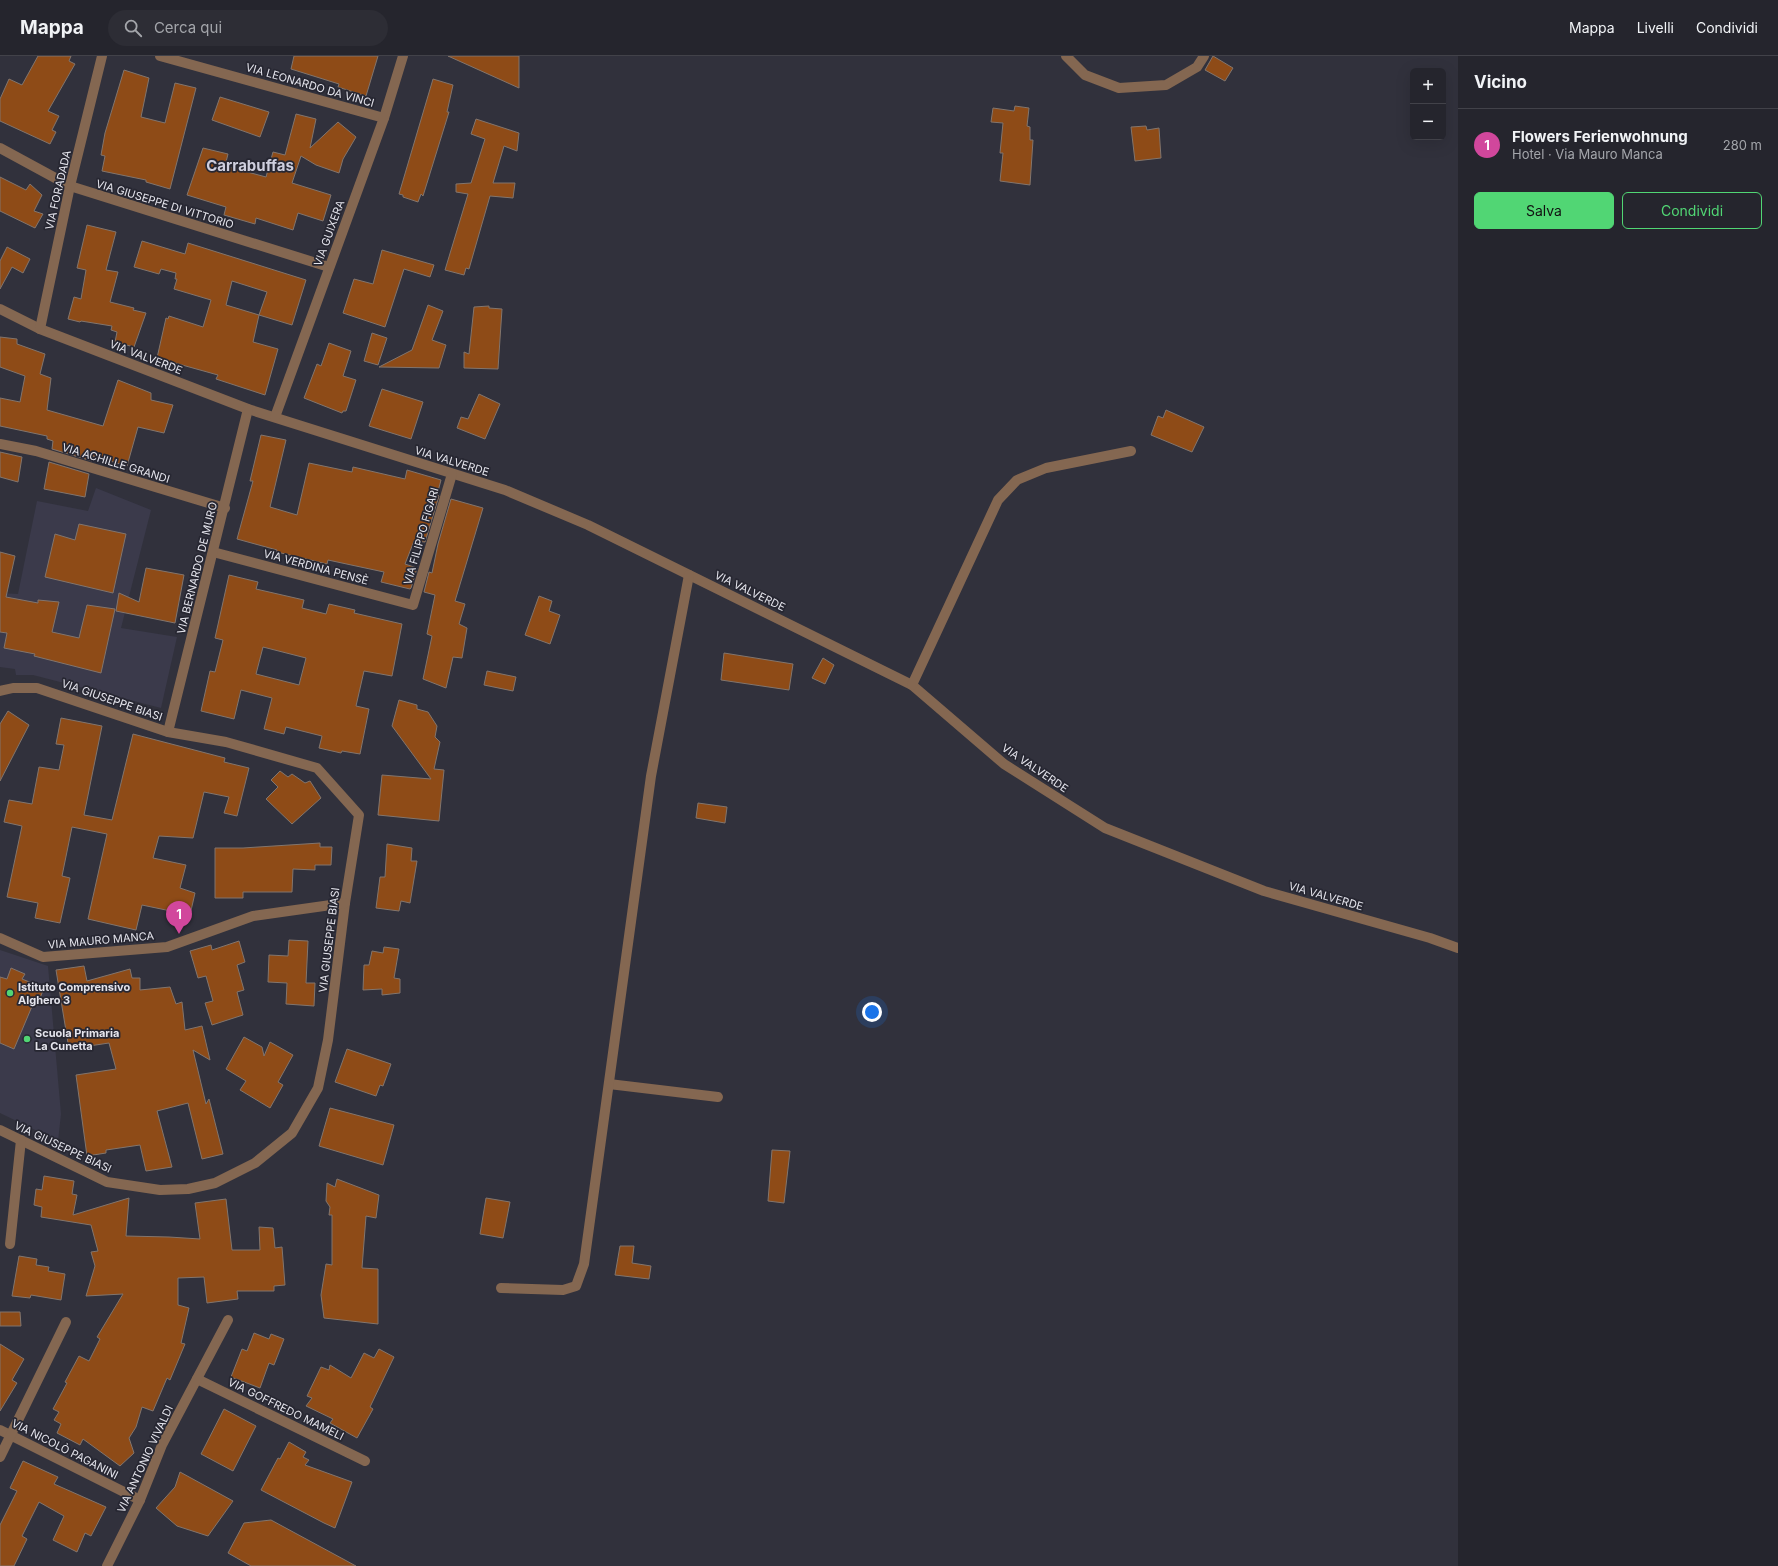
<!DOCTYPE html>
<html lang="it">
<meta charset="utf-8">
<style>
body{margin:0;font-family:Inter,sans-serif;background:#2d2d35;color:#f1f3f6}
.controls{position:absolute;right:12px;top:12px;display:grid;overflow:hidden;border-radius:6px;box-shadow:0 4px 16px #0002}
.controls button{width:36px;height:36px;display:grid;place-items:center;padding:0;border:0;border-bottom:1px solid #424249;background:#25252d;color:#f1f3f6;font:20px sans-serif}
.you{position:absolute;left:872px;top:956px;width:14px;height:14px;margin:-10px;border:3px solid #fff;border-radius:50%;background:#1a73e8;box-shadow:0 0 0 6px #1a73e833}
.badge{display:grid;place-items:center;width:26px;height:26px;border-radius:50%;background:#51d674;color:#fff;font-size:13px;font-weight:700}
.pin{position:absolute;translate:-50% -33px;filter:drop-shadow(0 1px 2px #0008)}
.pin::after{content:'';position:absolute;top:21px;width:14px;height:12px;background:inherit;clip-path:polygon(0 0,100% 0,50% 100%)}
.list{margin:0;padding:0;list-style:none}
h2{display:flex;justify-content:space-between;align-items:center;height:52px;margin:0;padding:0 16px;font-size:17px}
h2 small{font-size:13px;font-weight:400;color:#a3a5aa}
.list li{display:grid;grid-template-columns:26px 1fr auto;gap:12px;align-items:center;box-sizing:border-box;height:72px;padding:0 16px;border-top:1px solid #424249}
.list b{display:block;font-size:15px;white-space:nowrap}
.list p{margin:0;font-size:13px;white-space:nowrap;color:#a3a5aa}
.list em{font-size:13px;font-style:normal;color:#a3a5aa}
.actions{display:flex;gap:8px;padding:12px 16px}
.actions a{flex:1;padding:9px 0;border:1px solid #51d674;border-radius:6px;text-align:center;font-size:14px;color:#51d674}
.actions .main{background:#51d674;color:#111}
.icon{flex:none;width:22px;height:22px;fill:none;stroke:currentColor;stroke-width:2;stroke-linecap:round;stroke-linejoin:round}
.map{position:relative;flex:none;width:1458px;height:1510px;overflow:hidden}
header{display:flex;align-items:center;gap:24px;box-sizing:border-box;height:56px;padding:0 20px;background:#25252d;border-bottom:1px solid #424249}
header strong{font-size:19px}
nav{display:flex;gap:22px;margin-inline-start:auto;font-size:14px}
.search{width:280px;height:36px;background:#2d2d35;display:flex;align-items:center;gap:10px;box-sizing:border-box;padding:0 14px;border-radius:22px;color:#a3a5aa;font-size:15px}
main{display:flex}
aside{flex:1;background:#25252d}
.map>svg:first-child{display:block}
.built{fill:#3b3a4b}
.building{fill:#8e4b17;stroke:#82756d;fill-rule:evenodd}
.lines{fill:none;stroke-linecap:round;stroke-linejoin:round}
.minor{stroke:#846751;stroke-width:10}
.poi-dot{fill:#51d674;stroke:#272732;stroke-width:1.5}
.labels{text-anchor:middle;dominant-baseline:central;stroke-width:3.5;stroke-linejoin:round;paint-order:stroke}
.street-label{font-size:11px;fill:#e5e5ed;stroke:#272732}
.poi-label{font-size:11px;font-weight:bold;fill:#e5e5ed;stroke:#272732;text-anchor:start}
.district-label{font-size:15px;font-weight:bold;fill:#cfcfde;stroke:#272732}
</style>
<header>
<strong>Mappa</strong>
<div class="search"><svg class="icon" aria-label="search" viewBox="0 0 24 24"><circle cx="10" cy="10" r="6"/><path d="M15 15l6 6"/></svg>Cerca qui</div>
<nav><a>Mappa</a><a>Livelli</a><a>Condividi</a></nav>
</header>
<main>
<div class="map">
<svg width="1458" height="1510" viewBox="0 0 1458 1510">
<rect width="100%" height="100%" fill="#31313c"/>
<!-- built -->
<g class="built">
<polygon points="96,432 151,454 121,572 177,581 161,652 33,619 16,619 15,613 0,611 0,537 18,538 37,445 88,455"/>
<polygon points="0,894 48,910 61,1058 58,1085 0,1057"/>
</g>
<!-- building -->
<g class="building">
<polygon points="38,0 71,0 69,5 75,8 48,55 59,60 52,74 56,76 50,88 0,65 0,43 9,23 22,29"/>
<polygon points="294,0 378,0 366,40 338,31 339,28 291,13"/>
<polygon points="448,0 519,0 519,32"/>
<polygon points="1213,0 1233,12 1225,25 1205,14"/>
<polygon points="124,14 149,22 141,61 165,67 175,27 196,32 170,133 146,126 146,124 102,115 105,100 101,99 105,77"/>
<polygon points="433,23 453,29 447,56 449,56 423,140 421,138 418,146 403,141 403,139 399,138"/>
<polygon points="220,41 269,56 260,81 212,64"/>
<polygon points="1015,50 1029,52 1027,70 1030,71 1030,84 1033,84 1030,129 1000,125 1003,97 1000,97 1003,67 991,66 993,52 1014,55"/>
<polygon points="296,58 316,63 310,92 338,66 356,81 343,103 339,117 316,109 301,100 292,127 331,139 323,165 298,157 293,174 256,162 255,168 224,159 226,151 187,139 203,92 228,98 225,110 266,121 273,96 285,99"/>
<polygon points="476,63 519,77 517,95 504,90 493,127 515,127 513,142 490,140 469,213 466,212 464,219 445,214 468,138 456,136 456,128 471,127 485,83 471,78"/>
<polygon points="1146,70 1147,74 1159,72 1161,102 1135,105 1131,71"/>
<polygon points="0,121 26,134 30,128 42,139 34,155 43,158 35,172 0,155"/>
<polygon points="87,169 116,176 106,214 118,216 110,246 134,252 133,254 146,257 134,291 115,286 117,276 111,274 112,270 81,265 80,266 68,263 74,241 81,243 86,214 77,212"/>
<path d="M142,185L185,198L188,187L306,224L292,269L259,259L253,286L278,293L265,339L216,323L218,319L157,302L166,262L168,263L169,260L203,271L211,244L174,233L177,223H175L176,217L161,213L159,218L134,211ZM232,225L267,236L259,259L226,249Z"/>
<polygon points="7,191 30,203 23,217 12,211 0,233 0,205"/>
<polygon points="382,194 434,209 430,221 404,213 385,271 343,257 354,223 373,228"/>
<polygon points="428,249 443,255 432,284 446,289 439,312 379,311 412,294"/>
<polygon points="489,250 489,252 502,253 498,313 464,312 464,296 469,298 474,251"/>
<polygon points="372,277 387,282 378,309 364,305"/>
<polygon points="0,281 17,283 17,288 45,298 40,318 51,322 47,354 103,370 118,324 151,337 151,344 173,349 164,377 138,371 127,410 93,400 92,405 52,393 53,385 47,383 47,380 0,370 0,342 20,346 25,320 0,311"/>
<polygon points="329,287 351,295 343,320 356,324 346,355 343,355 342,357 304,342 317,308 321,310"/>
<polygon points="382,333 423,346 411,383 369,370"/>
<polygon points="479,338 500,348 485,383 457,372 461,361 468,363"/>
<polygon points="1166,354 1204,371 1192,396 1151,379 1158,360 1163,362"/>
<polygon points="261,379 286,384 270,451 297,459 309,407 352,416 353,411 405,423 407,414 441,424 437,439 439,440 425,486 414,485 405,508 417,512 411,532 410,533 381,526 384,516 328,504 327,508 277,496 277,494 237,483 253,425 250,425"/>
<polygon points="0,396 22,401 18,426 0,421"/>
<polygon points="49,406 89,418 85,441 44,433"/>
<polygon points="451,443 483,452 455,545 465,548 459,568 467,572 462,602 453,601 446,632 423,623 432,580 427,578 435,539 424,536 429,516 432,517 438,488"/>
<polygon points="79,468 126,478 113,537 45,521 55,478 75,484"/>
<polygon points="0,496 15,500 6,541 38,547 38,544 59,546 52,576 79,582 87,549 115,553 101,617 34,600 35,598 4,592 7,577 0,576"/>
<polygon points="146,512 184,519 175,567 116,555 119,537 139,546"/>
<path d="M229,519L258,526L256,533L304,544L302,552L326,558L329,548L355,554L354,557L402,568L392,620L364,615L356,650L369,653L360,698L342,695L341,697L319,692L322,680L286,671L284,678L264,673L272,642L241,634L234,663L201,655L210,615L215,616L223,584L215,582ZM263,591L306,602L299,629L256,618Z"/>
<polygon points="539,540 552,545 549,555 560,559 550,588 525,579"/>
<polygon points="724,597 793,608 789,634 721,624"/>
<polygon points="823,602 834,609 825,628 812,622"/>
<polygon points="487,615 516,621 513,635 484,629"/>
<polygon points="399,644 417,649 417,653 428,656 437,670 435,681 440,686 434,713 444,714 439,765 378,759 382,719 431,723 392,670"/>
<polygon points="8,655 29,669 0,725 0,668"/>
<polygon points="61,662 102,670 84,759 112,764 133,678 225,702 224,706 249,712 237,760 224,757 229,741 204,736 193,782 159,780 153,802 186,809 180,832 195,837 190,859 142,849 136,874 88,863 107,778 72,771 62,820 70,822 60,867 35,862 38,847 7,841 22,770 4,766 9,744 32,748 39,711 59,714 64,689 56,688"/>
<polygon points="280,715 288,721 292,718 305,727 310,725 321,742 292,768 266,743 278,731 271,724"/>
<polygon points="698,747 727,751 725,767 696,762"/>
<polygon points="320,787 320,791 332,791 331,809 315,809 315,814 293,813 292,836 243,836 243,842 215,842 215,792 243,792"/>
<polygon points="387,788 412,792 411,805 417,805 410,847 401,845 399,855 376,852 380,821 385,821"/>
<polygon points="289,884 308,885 306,927 315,927 314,950 286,948 287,927 268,926 269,899 288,900"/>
<polygon points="239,885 245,906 237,909 244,934 237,936 243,959 212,969 205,947 213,945 206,920 198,922 190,895 211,889 212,894"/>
<polygon points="384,891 399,893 394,922 400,923 400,937 382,939 382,933 363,934 364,909 369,909 372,895 383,897"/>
<polygon points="84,910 87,925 130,913 132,922 140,922 140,934 170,931 176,948 182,946 185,974 202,970 210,1004 193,994 206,1048 209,1043 223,1098 202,1103 188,1047 157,1055 172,1111 146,1115 140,1089 106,1094 106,1097 87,1100 76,1019 116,1013 109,987 69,993 56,914"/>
<polygon points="11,912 25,918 22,923 44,932 37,950 33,948 14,993 0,987 0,921 7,923"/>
<polygon points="244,981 262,991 264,1000 270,986 293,999 278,1026 283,1029 270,1052 240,1034 246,1025 226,1013"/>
<polygon points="347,993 391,1008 383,1030 380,1029 376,1040 335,1026"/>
<polygon points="330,1052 394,1069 383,1109 319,1090"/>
<polygon points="772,1094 790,1095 784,1147 768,1145"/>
<polygon points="44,1120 74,1125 72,1138 77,1139 73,1159 129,1142 126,1180 169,1181 200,1183 195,1147 226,1143 232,1194 260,1194 259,1171 273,1172 275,1192 282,1191 285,1229 274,1230 274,1235 237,1235 238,1243 207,1247 204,1221 178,1222 178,1249 189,1252 181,1287 185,1288 170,1324 167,1322 153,1355 142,1351 136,1371 129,1382 134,1397 120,1410 83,1383 80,1389 57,1377 61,1368 54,1364 59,1356 53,1353 67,1327 65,1326 79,1300 89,1305 100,1283 97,1281 123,1238 86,1240 95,1210 91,1196 98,1195 91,1169 41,1161 42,1151 34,1149 36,1133 42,1134"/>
<polygon points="337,1123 379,1139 376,1162 366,1160 362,1212 378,1213 378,1268 324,1262 321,1239 326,1208 332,1209 332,1159 329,1159 330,1151 326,1145 327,1127 335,1131"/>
<polygon points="486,1142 510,1146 503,1182 480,1178"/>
<polygon points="620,1190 634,1190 632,1207 651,1210 649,1223 615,1219"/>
<polygon points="19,1200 37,1203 36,1209 49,1211 48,1215 65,1218 61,1244 31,1239 30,1242 12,1240"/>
<polygon points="0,1256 20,1256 21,1270 0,1270"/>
<polygon points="254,1277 269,1283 271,1278 284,1283 274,1309 269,1307 260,1332 231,1321 242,1293 247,1295"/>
<polygon points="0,1288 24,1303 12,1324 17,1327 0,1355"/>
<polygon points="379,1293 394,1301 370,1351 373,1353 357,1382 330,1367 333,1363 306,1350 312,1342 307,1340 321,1311 329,1314 330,1309 351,1322 364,1297 374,1302"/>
<polygon points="224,1353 256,1370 233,1415 201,1398"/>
<polygon points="289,1386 306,1396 303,1401 309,1404 305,1409 352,1426 335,1472 324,1467 261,1434 278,1402 280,1403"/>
<polygon points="23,1405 58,1421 54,1428 106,1451 91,1480 85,1477 77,1496 53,1484 64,1460 39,1446 22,1480 27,1483 14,1510 0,1510 0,1469 17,1435 10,1432"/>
<polygon points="180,1416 233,1445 208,1480 177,1470 156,1452 175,1431"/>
<polygon points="271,1464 356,1510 251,1510 228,1497 244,1467"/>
</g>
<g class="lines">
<!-- minor -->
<g class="minor">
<polyline points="160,0 384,62"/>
<polyline points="1066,0 1085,19 1119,32 1166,29 1197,11 1204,0"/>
<polyline points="0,92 70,130 329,211"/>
<polyline points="0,253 40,273 248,353 505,434 588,469 912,629 1004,708 1105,772 1264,835 1430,882 1458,892"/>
<polyline points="40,273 70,130 102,0"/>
<polyline points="275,361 384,62 403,0"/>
<polyline points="0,388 36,395 225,452"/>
<polyline points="213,496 413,549 452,418"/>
<polyline points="912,629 998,444 1017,424 1046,412 1131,395"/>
<polyline points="0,635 13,632 37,632 168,676 226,686 317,712 359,759 345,847 328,984 318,1032 292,1077 255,1107 215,1127 188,1133 160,1134 107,1126 0,1074"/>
<polyline points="168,676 248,353"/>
<polyline points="0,882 43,901 167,891 253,860 345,847"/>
<polyline points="609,1028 718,1041"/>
<polyline points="10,1188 21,1084"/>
<polyline points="501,1232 563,1234 576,1230 584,1208 651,720 689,519"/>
<polyline points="197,1323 365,1405"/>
<polyline points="0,1374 140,1444"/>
<polyline points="0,1401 66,1266"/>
<polyline points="107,1510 140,1444 162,1389 228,1264"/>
</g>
</g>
<!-- markers -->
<g class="poi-dot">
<circle cx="10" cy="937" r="4"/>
<circle cx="27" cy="983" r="4"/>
</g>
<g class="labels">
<!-- street labels -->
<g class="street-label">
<text transform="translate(310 29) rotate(16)">VIA LEONARDO DA VINCI</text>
<text transform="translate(58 134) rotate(-77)">VIA FORADADA</text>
<text transform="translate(165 148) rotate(17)">VIA GIUSEPPE DI VITTORIO</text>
<text transform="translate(329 177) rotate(-70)">VIA GUIXERA</text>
<text transform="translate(146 301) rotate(21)">VIA VALVERDE</text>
<text transform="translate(452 405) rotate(17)">VIA VALVERDE</text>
<text transform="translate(116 407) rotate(17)">VIA ACHILLE GRANDI</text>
<text transform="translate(421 480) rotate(-74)">VIA FILIPPO FIGARI</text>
<text transform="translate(316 511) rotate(15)">VIA VERDINA PENSÈ</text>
<text transform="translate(197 512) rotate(-76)">VIA BERNARDO DE MURO</text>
<text transform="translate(750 535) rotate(26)">VIA VALVERDE</text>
<text transform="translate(112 644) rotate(19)">VIA GIUSEPPE BIASI</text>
<text transform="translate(1035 712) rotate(34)">VIA VALVERDE</text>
<text transform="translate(1326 840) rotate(16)">VIA VALVERDE</text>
<text transform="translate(101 884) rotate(-5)">VIA MAURO MANCA</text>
<text transform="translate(329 884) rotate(-83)">VIA GIUSEPPE BIASI</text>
<text transform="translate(63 1091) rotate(25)">VIA GIUSEPPE BIASI</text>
<text transform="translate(286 1353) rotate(26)">VIA GOFFREDO MAMELI</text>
<text transform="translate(65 1393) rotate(27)">VIA NICOLÒ PAGANINI</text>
<text transform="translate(145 1403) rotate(-65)">VIA ANTONIO VIVALDI</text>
</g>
<!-- poi labels -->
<g class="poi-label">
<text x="18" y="931">Istituto Comprensivo<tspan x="18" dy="13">Alghero 3</tspan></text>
<text x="35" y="977">Scuola Primaria<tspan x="35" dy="13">La Cunetta</tspan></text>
</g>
<!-- district labels -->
<g class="district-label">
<text x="250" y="109">Carrabuffas</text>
</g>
</g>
</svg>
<div class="controls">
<button>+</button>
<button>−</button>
</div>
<div class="you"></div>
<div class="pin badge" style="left:179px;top:878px;background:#d1479c">1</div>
</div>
<aside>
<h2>Vicino<small></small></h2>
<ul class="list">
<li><span class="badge" style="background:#d1479c">1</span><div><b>Flowers Ferienwohnung</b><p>Hotel · Via Mauro Manca</p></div><em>280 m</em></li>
</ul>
<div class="actions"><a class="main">Salva</a><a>Condividi</a></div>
</aside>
</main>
